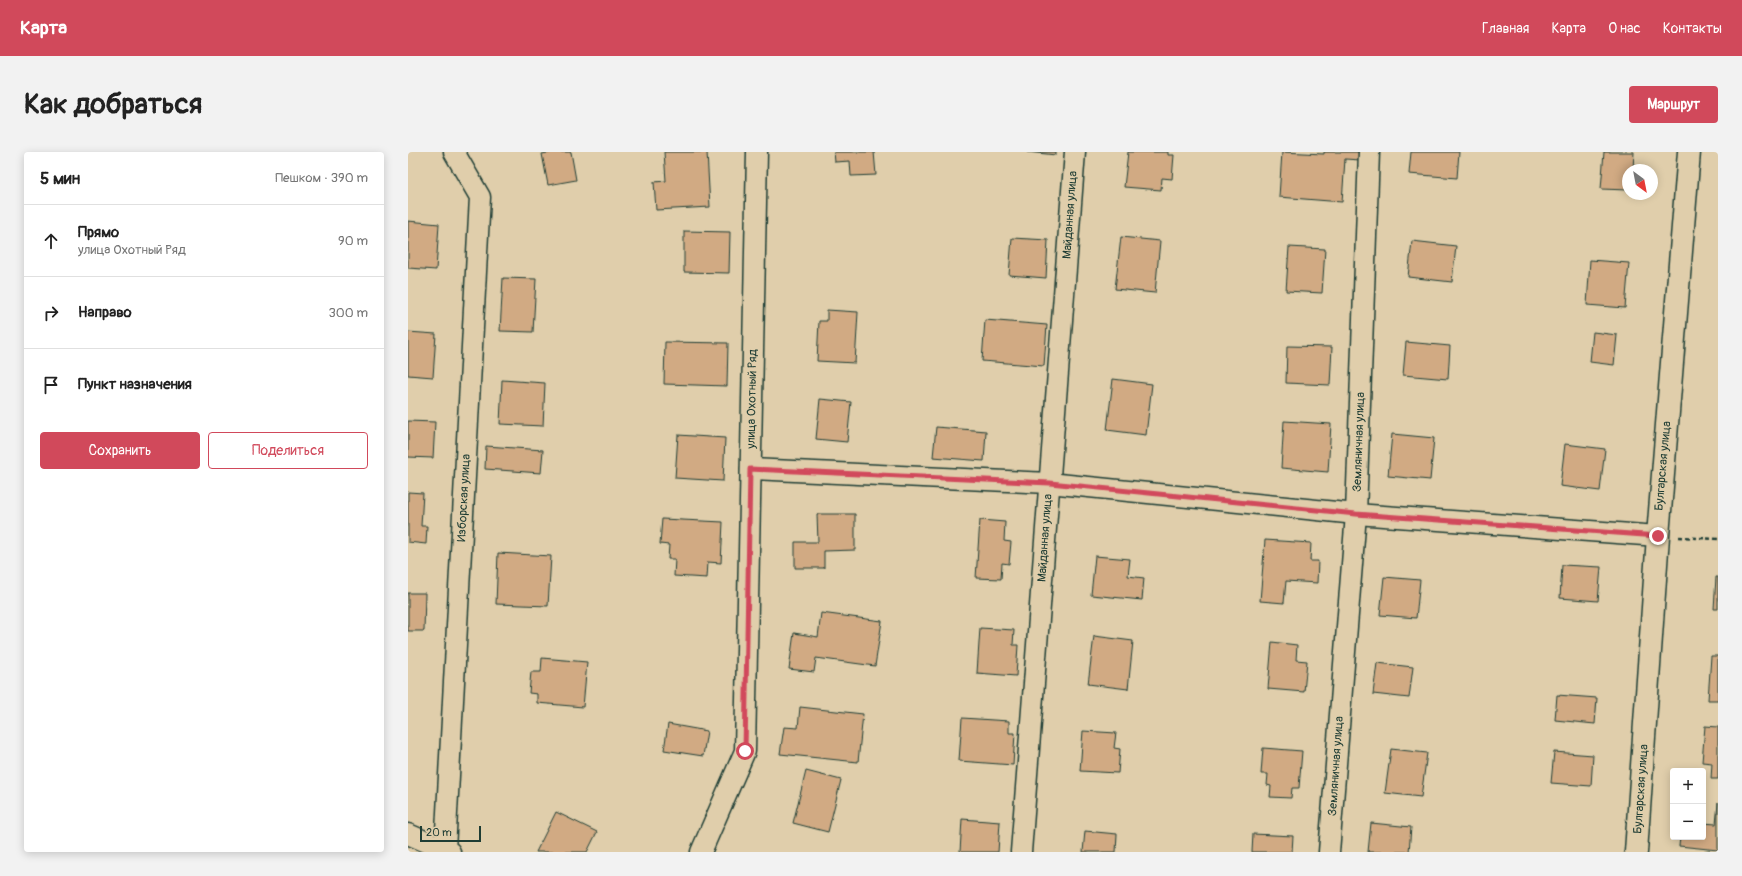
<!DOCTYPE html>
<html lang="ru">
<meta charset="utf-8">
<style>
body{margin:0;font-family:Pangolin,sans-serif;background:#f2f2f2;color:#222}
.controls{position:absolute;right:12px;bottom:12px;display:grid;overflow:hidden;border-radius:4px;box-shadow:0 2px 10px #0003}
.controls button{width:36px;height:36px;display:grid;place-items:center;padding:0;border:0;border-bottom:1px solid #e0e0e0;background:#fff;color:#222;font:20px sans-serif}
.compass{position:absolute;left:1214px;top:12px;width:36px;height:36px;border-radius:50%;background:#fff;box-shadow:0 2px 10px #0003;rotate:148deg}
.scale{position:absolute;left:12px;bottom:10px;width:61px;box-sizing:border-box;padding-left:4px;border:2px solid #1f3d34;border-top:0;font-size:11px;line-height:14px;white-space:nowrap;color:#1f3d34;-webkit-text-stroke:3px #e0ceab;paint-order:stroke}
.stop{position:absolute;width:12px;height:12px;margin:-9px;border:3px solid #d1495b;border-radius:50%;background:#fff}
.stop.end{background:#d1495b;border-color:#fff;box-shadow:0 1px 4px #0008}
.list{margin:0;padding:0;list-style:none}
h2{display:flex;justify-content:space-between;align-items:center;height:52px;margin:0;padding:0 16px;font-size:17px}
h2 small{font-size:13px;font-weight:400;color:#767676}
.list li{display:grid;grid-template-columns:26px 1fr auto;gap:12px;align-items:center;box-sizing:border-box;height:72px;padding:0 16px;border-top:1px solid #e0e0e0}
.list b{display:block;font-size:15px;white-space:nowrap}
.list p{margin:0;font-size:13px;white-space:nowrap;color:#767676}
.list em{font-size:13px;font-style:normal;color:#767676}
.actions{display:flex;gap:8px;padding:12px 16px}
.actions a{flex:1;padding:9px 0;border:1px solid #d1495b;border-radius:4px;text-align:center;font-size:14px;color:#d1495b}
.actions .main{background:#d1495b;color:#fff}
.icon{flex:none;width:22px;height:22px;fill:none;stroke:currentColor;stroke-width:2;stroke-linecap:round;stroke-linejoin:round}
.map{position:relative;flex:none;width:1310px;height:700px;overflow:hidden;border-radius:4px}
header{display:flex;align-items:center;gap:24px;box-sizing:border-box;height:56px;padding:0 20px;background:#d1495b;color:#fff}
header strong{font-size:19px}
nav{display:flex;gap:22px;margin-inline-start:auto;font-size:14px}
.intro{display:flex;align-items:center;justify-content:space-between;box-sizing:border-box;height:96px;padding:0 24px}
h1{margin:0;font-size:28px}
.button{padding:10px 18px;border-radius:4px;background:#d1495b;color:#fff;font-size:14px;font-weight:700}
main{display:flex;gap:24px;padding:0 24px}
aside{flex:1;background:#fff;border-radius:4px;box-shadow:0 2px 10px #0003}
.map>svg:first-child{display:block}
.building{fill:#d1aa83;stroke:#1f3d34}
.lines{fill:none;stroke-linecap:round;stroke-linejoin:round}
.minor-casing{stroke:#1f3d34;stroke-width:23}
.tertiary-casing{stroke:#1f3d34;stroke-width:25}
.path{stroke:#1f3d34;stroke-width:2.5;stroke-dasharray:4 3;stroke-linecap:butt}
.minor{stroke:#e0ceab;stroke-width:20}
.tertiary{stroke:#e0ceab;stroke-width:22}
.route{stroke:#d1495b;stroke-width:5}
.labels{text-anchor:middle;dominant-baseline:central;stroke-width:3;stroke-linejoin:round;paint-order:stroke}
.street-label{font-size:12px;fill:#1f3d34;stroke:#e0ceab}
</style>
<header>
<strong>Карта</strong>
<nav><a>Главная</a><a>Карта</a><a>О нас</a><a>Контакты</a></nav>
</header>
<div class="intro"><h1>Как добраться</h1><a class="button">Маршрут</a></div>
<main>
<aside>
<h2>5 мин<small>Пешком · 390 m</small></h2>
<ul class="list">
<li><svg class="icon" aria-label="ahead" viewBox="0 0 24 24"><path d="M12 20V5M6 11l6-6 6 6"/></svg><div><b>Прямо</b><p>улица Охотный Ряд</p></div><em>90 m</em></li>
<li><svg class="icon" aria-label="right" viewBox="0 0 24 24"><path d="M7 20v-9h11M14 6l5 5-5 5"/></svg><div><b>Направо</b></div><em>300 m</em></li>
<li><svg class="icon" aria-label="arrive" viewBox="0 0 24 24"><path d="M6 21V4h12l-3 4 3 4H6"/></svg><div><b>Пункт назначения</b></div></li>
</ul>
<div class="actions"><a class="main">Сохранить</a><a>Поделиться</a></div>
</aside>
<div class="map">
<svg width="1310" height="700" viewBox="0 0 1310 700">
<rect width="100%" height="100%" fill="#e0ceab"/>
<filter id="ink" filterUnits="userSpaceOnUse"><feTurbulence type="fractalNoise" baseFrequency=".025" numOctaves="2"/><feDisplacementMap in="SourceGraphic" scale="8" xChannelSelector="R" yChannelSelector="G"/><feConvolveMatrix kernelMatrix="1 2 1 2 8 2 1 2 1" color-interpolation-filters="sRGB"/></filter>
<g filter="url(#ink)">
<!-- building -->
<g class="building">
<polygon points="145,0 163,0 168,28 140,33 134,2"/>
<polygon points="256,0 299,0 302,55 248,58 246,30 258,29"/>
<polygon points="426,0 466,0 468,23 443,24 442,9 427,10"/>
<polygon points="619,0 648,0 648,3"/>
<polygon points="720,0 760,0 760,3 766,3 764,27 754,26 753,38 716,35"/>
<polygon points="874,0 916,2 916,0 952,0 952,8 937,7 934,50 871,45"/>
<polygon points="1003,0 1051,0 1049,26 1001,22"/>
<polygon points="1196,0 1226,0 1225,18 1220,18 1220,38 1193,37"/>
<polygon points="0,69 31,72 28,118 0,116"/>
<polygon points="276,79 322,80 321,121 276,120"/>
<polygon points="713,85 752,89 747,141 707,137"/>
<polygon points="604,86 640,88 638,126 601,123"/>
<polygon points="1004,89 1048,94 1044,130 1000,125"/>
<polygon points="881,95 917,97 914,141 878,139"/>
<polygon points="1182,108 1221,111 1217,156 1179,153"/>
<polygon points="95,126 128,127 125,180 92,179"/>
<polygon points="419,158 450,160 447,211 409,209 411,169 419,169"/>
<polygon points="577,168 639,173 636,214 574,209"/>
<polygon points="0,180 28,182 25,225 0,223"/>
<polygon points="1185,180 1209,183 1206,213 1182,210"/>
<polygon points="257,190 320,191 319,234 256,232"/>
<polygon points="998,190 1042,194 1040,227 995,223"/>
<polygon points="879,194 924,195 922,233 878,231"/>
<polygon points="705,227 744,232 738,283 699,278"/>
<polygon points="94,228 137,231 135,274 92,272"/>
<polygon points="412,247 443,250 439,290 408,287"/>
<polygon points="0,269 27,270 25,306 0,305"/>
<polygon points="876,269 923,272 920,320 873,316"/>
<polygon points="528,275 578,279 576,309 525,305"/>
<polygon points="984,282 1026,286 1022,328 980,324"/>
<polygon points="270,283 317,286 315,329 267,326"/>
<polygon points="1157,292 1197,297 1192,339 1152,334"/>
<polygon points="78,294 135,298 133,321 77,317"/>
<polygon points="0,340 15,341 13,374 19,374 18,392 0,390"/>
<polygon points="409,362 447,362 447,398 416,399 416,416 387,416 387,390 410,390"/>
<polygon points="254,367 315,370 313,411 300,410 299,426 266,424 267,407 260,407 261,393 252,392"/>
<polygon points="572,368 597,370 596,389 603,390 601,412 594,411 593,427 568,426"/>
<polygon points="857,388 903,391 902,409 910,409 909,431 878,429 876,451 852,449"/>
<polygon points="90,401 143,404 140,454 88,452"/>
<polygon points="687,404 722,407 720,424 736,426 734,448 683,443"/>
<polygon points="1154,413 1193,415 1190,449 1152,446"/>
<polygon points="976,425 1012,428 1008,466 972,463"/>
<polygon points="1308,425 1310,425 1310,457 1306,457"/>
<polygon points="0,441 17,441 16,479 0,479"/>
<polygon points="413,461 474,469 467,514 408,506 406,520 381,517 386,481 410,485"/>
<polygon points="572,476 606,478 605,493 610,493 608,524 569,521"/>
<polygon points="686,484 725,489 720,537 680,532"/>
<polygon points="864,490 889,493 888,508 899,509 896,540 860,537"/>
<polygon points="1303,504 1310,504 1310,548 1300,548"/>
<polygon points="134,506 179,510 175,555 129,551 129,542 121,541 123,520 133,520"/>
<polygon points="969,511 1005,515 1001,546 965,542"/>
<polygon points="1149,543 1189,546 1187,572 1147,568"/>
<polygon points="392,555 455,562 450,610 372,602 376,575 390,576"/>
<polygon points="554,566 601,569 601,581 607,581 605,613 551,609"/>
<polygon points="260,572 299,579 295,604 256,598"/>
<polygon points="1297,574 1310,575 1310,627 1303,627 1304,611 1294,610"/>
<polygon points="675,579 708,581 706,596 712,597 710,621 672,619"/>
<polygon points="855,596 894,599 891,636 884,636 883,646 862,645 863,634 859,633 860,622 853,622"/>
<polygon points="983,597 1019,601 1013,645 977,641"/>
<polygon points="1146,600 1185,603 1183,634 1143,631"/>
<polygon points="398,619 433,628 420,680 385,671"/>
<polygon points="1310,651 1310,698 1271,694 1272,685 1295,685 1295,671 1308,672"/>
<polygon points="148,660 189,680 179,700 128,700"/>
<polygon points="554,667 592,670 590,700 552,700"/>
<polygon points="963,671 1003,675 1001,700 960,700"/>
<polygon points="677,679 709,682 708,700 675,700"/>
<polygon points="845,682 885,684 884,700 844,700"/>
</g>
<g class="lines">
<!-- minor casing -->
<g class="minor-casing">
<g id="minor">
<polyline points="343,317 641,331 948,362 1250,384"/>
<polyline points="0,682 42,700"/>
<polyline points="37,698 72,45 46,0"/>
<polyline points="293,700 337,599 349,0"/>
<polyline points="613,700 667,0"/>
<polyline points="921,700 948,362 961,0"/>
</g>
</g>
<!-- tertiary casing -->
<g class="tertiary-casing">
<polyline id="tertiary" points="1228,700 1250,384 1281,0"/>
</g>
<!-- path -->
<polyline class="path" points="1271,385 1310,387"/>
<!-- minor -->
<use href="#minor" class="minor"/>
<!-- tertiary -->
<use href="#tertiary" class="tertiary"/>
</g>
</g>
<g class="lines" filter="url(#ink)">
<!-- route -->
<polyline class="route" points="337,599 342,317 642,331 948,362 1250,384"/>
</g>
<g class="labels">
<!-- street labels -->
<g class="street-label">
<text transform="translate(662 63) rotate(-86)">Майданная улица</text>
<text transform="translate(344 247) rotate(-89)">улица Охотный Ряд</text>
<text transform="translate(951 290) rotate(-88)">Земляничная улица</text>
<text transform="translate(1255 314) rotate(-85)">Булгарская улица</text>
<text transform="translate(56 346) rotate(-87)">Изборская улица</text>
<text transform="translate(637 386) rotate(-86)">Майданная улица</text>
<text transform="translate(928 614) rotate(-86)">Земляничная улица</text>
<text transform="translate(1233 637) rotate(-86)">Булгарская улица</text>
</g>
</g>
</svg>
<div class="controls">
<button>+</button>
<button>−</button>
</div>
<svg class="compass" viewBox="-18 -18 36 36"><path d="M0-13l5 13h-10z" fill="#e53935"/><path d="M0 13l5-13h-10z" fill="#767676"/></svg>
<div class="scale">20 m</div>
<div class="stop" style="left:337px;top:599px"></div>
<div class="stop end" style="left:1250px;top:384px"></div>
</div>
</main>
